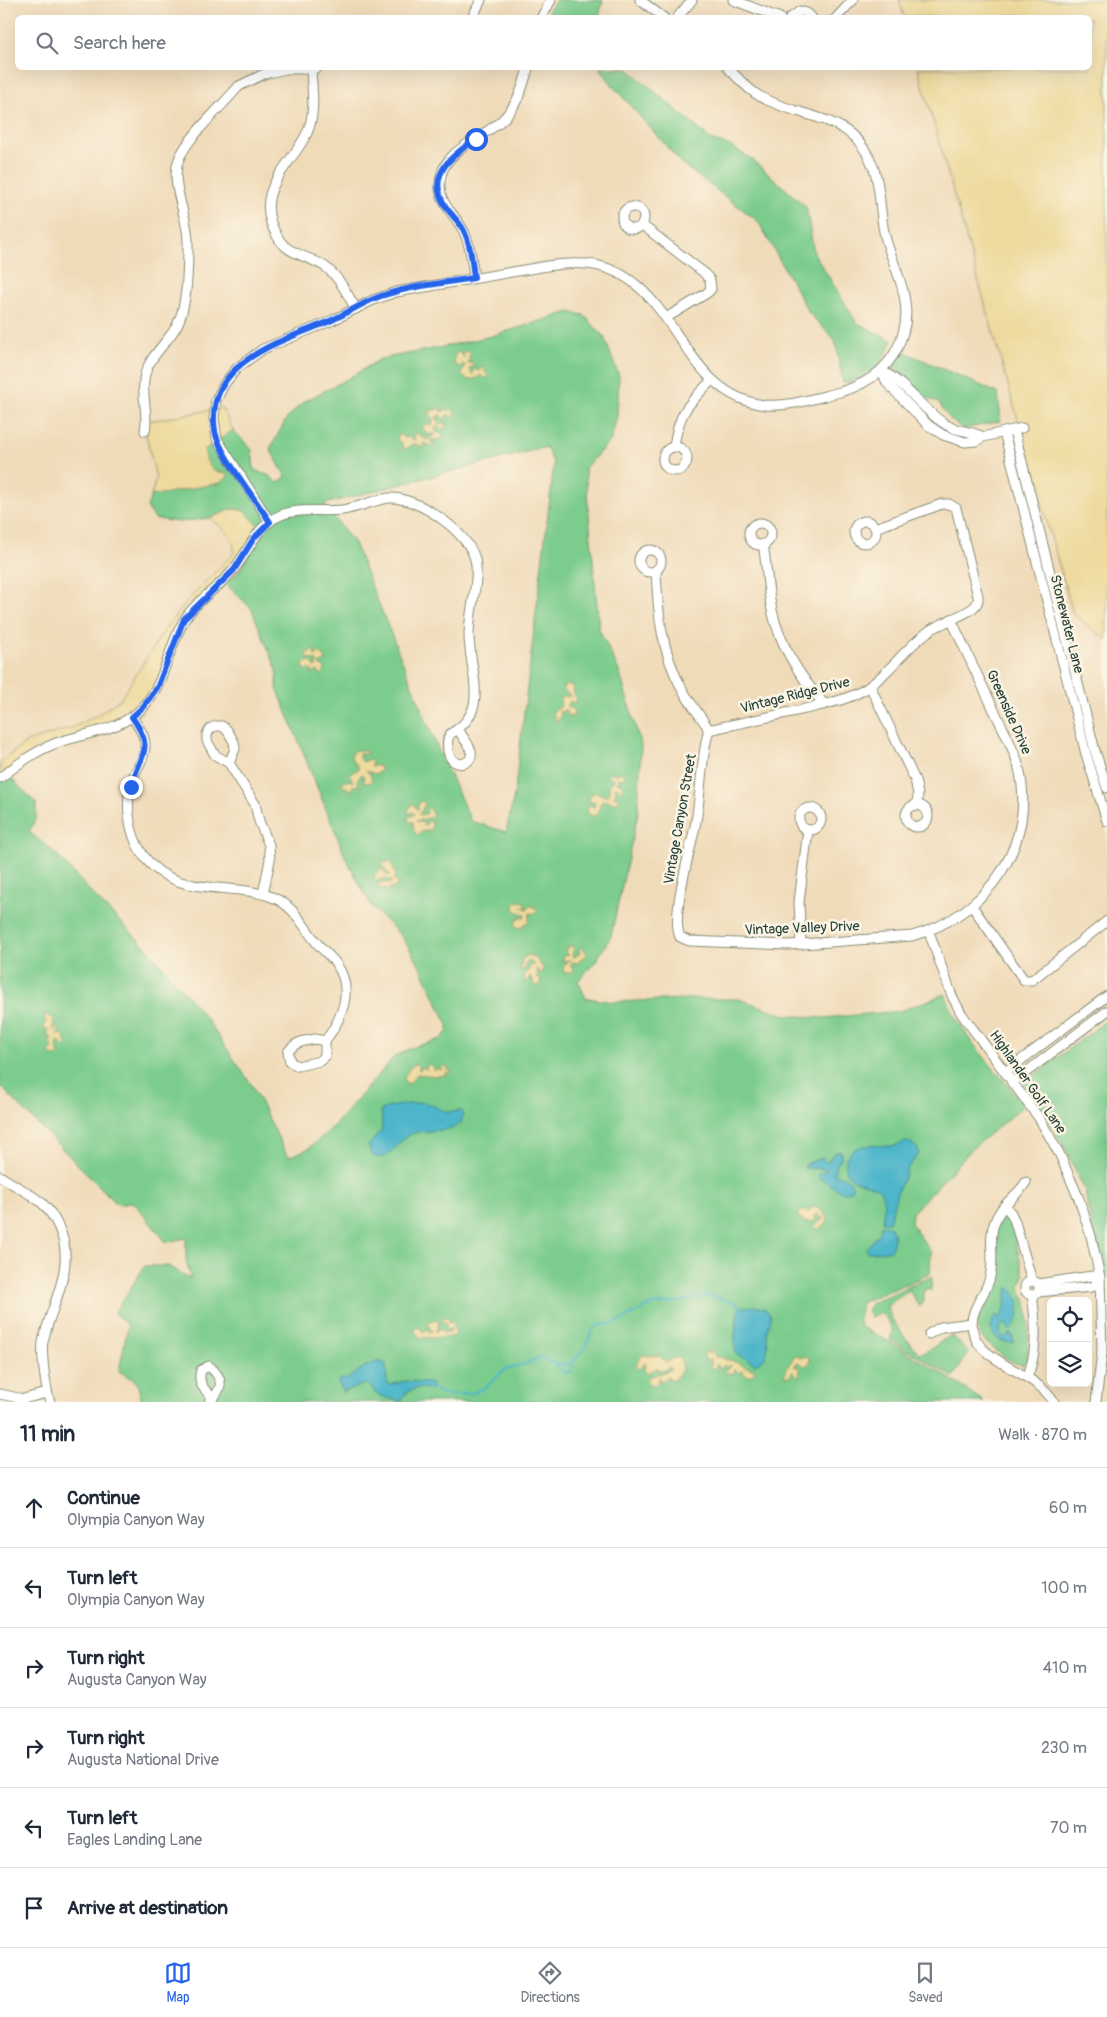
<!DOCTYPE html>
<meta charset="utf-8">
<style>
body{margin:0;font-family:Pangolin,sans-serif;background:#f2f2f3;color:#1f2937}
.controls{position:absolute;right:15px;bottom:15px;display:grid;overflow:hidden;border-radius:8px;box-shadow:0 5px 20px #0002}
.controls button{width:45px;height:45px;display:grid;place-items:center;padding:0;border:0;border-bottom:1px solid #e0e1e3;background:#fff;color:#1f2937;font:25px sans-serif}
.stop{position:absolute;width:15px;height:15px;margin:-11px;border:4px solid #2563eb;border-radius:50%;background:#fff}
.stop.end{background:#2563eb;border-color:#fff;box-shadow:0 1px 5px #0008}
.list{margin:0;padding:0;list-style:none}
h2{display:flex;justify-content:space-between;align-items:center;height:65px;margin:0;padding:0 20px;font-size:21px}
h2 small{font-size:16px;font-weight:400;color:#747a83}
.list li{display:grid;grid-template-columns:32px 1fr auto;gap:15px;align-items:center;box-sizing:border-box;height:80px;padding:0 20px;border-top:1px solid #e0e1e3}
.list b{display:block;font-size:19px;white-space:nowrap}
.list p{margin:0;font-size:16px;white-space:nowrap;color:#747a83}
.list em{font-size:16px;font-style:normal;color:#747a83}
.icon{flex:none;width:28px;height:28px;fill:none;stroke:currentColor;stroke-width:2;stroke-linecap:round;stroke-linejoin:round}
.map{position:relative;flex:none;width:1107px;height:1402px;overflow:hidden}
.search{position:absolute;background:#fff;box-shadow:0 5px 20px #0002;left:15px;right:15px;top:15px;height:55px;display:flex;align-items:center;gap:12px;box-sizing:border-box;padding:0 18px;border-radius:8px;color:#747a83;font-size:19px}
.sheet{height:545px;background:#fff}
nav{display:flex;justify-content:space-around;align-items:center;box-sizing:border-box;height:70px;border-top:1px solid #e0e1e3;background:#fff;font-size:14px;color:#747a83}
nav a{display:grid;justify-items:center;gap:2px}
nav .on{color:#2563eb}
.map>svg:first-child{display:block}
.green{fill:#7bcc8d;stroke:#4d8460;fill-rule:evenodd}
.sand{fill:#eeda9e;stroke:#868c69}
.water{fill:#4db6ca;stroke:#367a7f}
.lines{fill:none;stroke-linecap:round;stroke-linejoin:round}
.stream{stroke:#4db6ca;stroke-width:2}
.minor-casing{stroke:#888c76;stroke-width:11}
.minor{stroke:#fff;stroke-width:9}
.route{stroke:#2563eb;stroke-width:6}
.labels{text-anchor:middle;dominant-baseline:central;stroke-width:5;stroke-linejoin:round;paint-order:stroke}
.street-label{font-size:14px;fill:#1f3d34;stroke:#fcf5e5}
</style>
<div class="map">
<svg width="1107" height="1402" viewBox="0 0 1107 1402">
<rect width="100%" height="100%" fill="#fcf5e5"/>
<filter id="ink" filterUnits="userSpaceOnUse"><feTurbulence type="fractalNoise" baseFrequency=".02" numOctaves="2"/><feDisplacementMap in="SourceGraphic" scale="10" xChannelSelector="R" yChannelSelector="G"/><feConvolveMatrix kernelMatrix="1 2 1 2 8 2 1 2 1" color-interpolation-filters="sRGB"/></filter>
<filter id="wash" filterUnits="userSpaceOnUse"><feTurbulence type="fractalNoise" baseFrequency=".0096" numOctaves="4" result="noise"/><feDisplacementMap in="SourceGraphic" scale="20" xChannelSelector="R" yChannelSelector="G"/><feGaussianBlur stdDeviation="1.12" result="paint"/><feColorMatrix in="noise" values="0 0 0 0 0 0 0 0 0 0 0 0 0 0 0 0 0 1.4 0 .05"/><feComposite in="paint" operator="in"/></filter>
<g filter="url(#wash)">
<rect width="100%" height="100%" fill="#f0dbb9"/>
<!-- green -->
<g class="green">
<polygon points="556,0 603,0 599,17 547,18 549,10"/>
<path d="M600,68H627L713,141L728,145L753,160L806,207L814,253L857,323L893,341C882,363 870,381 843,383L835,340L809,313L758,221L683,165L613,86Z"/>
<path d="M569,312L584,315L604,337L619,376L617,416L611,440L585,468L599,629L619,671L641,745L638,813L611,936L596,961L578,981L586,998L615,1002L687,999H739L786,1015L824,1018L900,1011L945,994L954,1015L970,1040L1024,1105L973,1148L912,1213L911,1223L931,1252L930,1274L862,1302L858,1319L861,1327L881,1337L951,1379L984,1402H142L137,1382L119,1371L128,1325L114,1313L145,1266H168L191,1279L186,1260V1238L166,1242L133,1202L118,1205L0,1086V782L9,776L36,803V818L29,832L54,852L98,900L145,946L205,1017L253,1087L288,1157L308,1149L332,1128L394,1057L411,1048L441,1039L448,1031V1025L419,964L402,937L371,906L345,856L277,688V670L251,608L226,584L238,573L264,531L244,511L233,509L210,518L180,522L155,519L147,507L151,496L220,483L227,474C209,470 207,467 204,450L233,430L252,450L254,470L270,476L277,483L286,477L270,449L287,418L303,402L349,378L380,359L443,347L492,336ZM546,447L554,464L514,796L506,832L471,821L438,749L354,543L324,504Z"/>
<path d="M902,351L998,393L1001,421L964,429C952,422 946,416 939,403C923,397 899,383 893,366Z"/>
<polygon points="1107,1020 1107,1276 1100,1277 1085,1191 1065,1148 1024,1083"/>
<path d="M1003,1217L1010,1220L1024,1276L1020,1285L1021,1293L1027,1302L1029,1327L1027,1361L1024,1364L1021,1365C1007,1361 978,1341 977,1326C976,1306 994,1289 996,1268C998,1254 989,1227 1003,1217Z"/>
<path d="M932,1276L931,1290L924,1289V1301L919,1307L909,1290L887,1306C891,1323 907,1340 919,1353C933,1352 939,1339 953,1336L969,1353L953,1377L890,1340L893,1331L885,1316L880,1313L871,1317L867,1311L872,1303Z"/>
</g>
<!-- sand -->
<g class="sand">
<polygon points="899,0 1107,0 1107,640 1073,614 918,68 1090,68 1090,18 904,17"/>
<polygon points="464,351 471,353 468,358 472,361 468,361 468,363 474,364 475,366 469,368 472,374 473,374 474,369 479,371 485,366 485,372 488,375 488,378 484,378 481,375 477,378 468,380 461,375 465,365 463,364 460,367 454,364 455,354 459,352 465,358 462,353"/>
<path d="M222,408L233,430L204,450C208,467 209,470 227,474L228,477L220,483L151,496L156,478L143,422Z"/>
<polygon points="441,408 440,411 444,412 445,408 449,411 452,408 455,415 452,419 449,414 447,415 445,419 442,418 440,414 438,417 436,417 436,419 439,419 438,424 446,423 444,430 437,426 435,428 436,432 443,435 442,439 430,440 431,443 435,443 434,447 424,443 422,448 414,443 413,446 410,445 406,449 403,449 402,443 397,440 400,434 405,438 410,437 414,440 415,438 414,436 417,433 425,440 435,435 435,434 426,434 423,429 423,425 427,424 433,426 433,421 431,421 433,418 430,416 430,411"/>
<path d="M233,509L244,511L264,531L237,573L191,618L141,713L60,744L0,777V762L27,742L74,727L99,714L121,698L167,626L194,593L234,553C235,536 223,528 210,518Z"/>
<polygon points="315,650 314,655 316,656 319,652 326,659 324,662 319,663 320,666 325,668 324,672 321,675 318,671 311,674 312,670 306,670 303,666 305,662 311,661 316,668 317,661 308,658 306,653"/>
<polygon points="566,685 570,685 574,688 573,692 576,698 574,705 571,701 569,702 570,705 567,705 568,708 574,709 573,717 567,715 565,709 563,712 559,711 561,716 557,722 555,721 555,716 552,713 561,706 560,697 571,696 563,690 563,688"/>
<polygon points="355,750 366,751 367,754 359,754 359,758 363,762 370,759 372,761 371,766 379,766 381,771 376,774 366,771 370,774 372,780 370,783 364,783 364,777 362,774 357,780 360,787 355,785 352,787 351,792 350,792 348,788 342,786 342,783 349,780 353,782 350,775 359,768 351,758 352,753"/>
<polygon points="612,772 616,775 621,772 625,776 623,779 618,778 620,781 617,782 623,785 622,791 616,787 615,788 616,792 614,796 619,798 619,801 614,803 604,800 601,802 597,815 592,816 588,813 587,808 590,805 594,807 596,802 589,802 590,796 596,792 604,796 609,795 609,784 614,781 614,778 609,778 608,776"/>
<polygon points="422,801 425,804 419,815 427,814 426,810 429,807 433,817 416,821 423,823 424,826 429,821 432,823 431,830 423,830 421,833 417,835 414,831 413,821 410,823 408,820 409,817 415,814 412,812 409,814 408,811 412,803 418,810 418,804"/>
<polygon points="390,861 396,875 394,879 398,884 395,888 390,888 388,891 378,887 377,883 391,883 392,881 385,879 375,880 374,876 377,872 380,872 378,869 380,868 389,876 390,874 386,872 382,864"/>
<polygon points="521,901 525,903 526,906 522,907 522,908 525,907 527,910 529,906 533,906 538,910 533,914 530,913 528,923 525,923 523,927 519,928 516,926 515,923 518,919 521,918 521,915 524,919 525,914 515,911 514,905 517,902"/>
<polygon points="574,946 572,956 575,957 580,953 580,951 577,951 580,948 585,950 587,954 585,957 580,959 578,963 572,962 572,965 570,966 574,970 572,972 564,973 563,966 570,960 562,961 564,956 569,955 565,952 567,947"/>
<polygon points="528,955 535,957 543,968 542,975 536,968 538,974 536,978 541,980 539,986 535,986 533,983 533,979 531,980 530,976 528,981 524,981 524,974 529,970 530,966 534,965 529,960 525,964 526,968 519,971 522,965 521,960"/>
<polygon points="46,1015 54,1019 53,1030 57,1027 59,1031 57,1035 62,1034 65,1038 64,1041 66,1042 66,1045 62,1047 60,1041 58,1042 57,1048 59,1054 56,1057 53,1056 49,1053 53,1048 49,1042 52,1038 47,1036 49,1030 43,1027 46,1022 44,1016"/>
<path d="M415,1064L418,1065L419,1070L424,1067L426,1070V1066L430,1064L435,1071L436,1068L441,1070L444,1065L447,1066L448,1070L452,1071L449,1073L445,1072L446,1077L443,1074L441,1076H438L417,1074L409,1084L404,1081C404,1075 410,1067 415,1064Z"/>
<polygon points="811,1207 819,1208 828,1218 827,1222 819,1229 816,1229 815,1224 822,1220 823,1217 820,1218 818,1214 815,1215 816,1218 813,1222 805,1222 799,1217 799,1213 802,1211 809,1212"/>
<polygon points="444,1317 448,1317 449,1322 453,1322 454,1324 453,1327 456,1333 452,1337 421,1338 415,1332 415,1329 419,1327 423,1332 427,1330 432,1332 428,1324 434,1319 438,1320 439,1324 435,1332 440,1328 444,1334 447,1331 450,1332 451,1329 446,1328 446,1323 442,1321"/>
<polygon points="713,1349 715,1357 721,1357 725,1360 730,1360 754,1370 755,1373 748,1376 743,1374 744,1370 739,1373 735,1369 734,1373 725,1373 725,1370 729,1369 731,1365 727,1367 724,1365 720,1369 717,1364 715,1368 712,1369 710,1366 712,1363 710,1361 712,1358 707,1361 703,1355 707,1352 712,1355 710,1351"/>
<polygon points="643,1355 659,1356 667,1362 673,1358 678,1358 682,1362 682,1370 674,1380 670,1380 667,1376 665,1380 661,1382 659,1377 658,1384 650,1385 647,1381 648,1377 665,1372 671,1369 668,1367 665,1370 659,1371 656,1368 654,1370 646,1373 644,1370 646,1364 644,1364 639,1369 636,1366 638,1360"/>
<path d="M795,1355L800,1358L807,1356L810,1359V1363L805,1366L797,1362L794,1367L798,1366L800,1369L799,1377L792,1371L791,1376H784C784,1371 792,1361 795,1355Z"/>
</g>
<!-- water -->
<g class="water">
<path d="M422,1102L430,1104L446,1112L462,1111L463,1115L461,1123C447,1135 423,1127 407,1136C396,1143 387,1165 372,1155L368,1146L381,1131L382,1126L381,1110L389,1107Z"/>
<path d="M905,1142C912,1142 919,1147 919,1154L909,1166L897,1193L889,1222H882C883,1212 886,1199 880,1191C869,1178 843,1189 846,1160C847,1154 853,1149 859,1147C868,1144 881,1146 890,1146C896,1146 900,1143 905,1142Z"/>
<path d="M841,1151V1159L835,1166V1174C843,1178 853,1177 852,1190C839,1197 832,1182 820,1179L818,1174L826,1171V1169L804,1168L805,1164L822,1158L827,1163L834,1153Z"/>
<path d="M881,1225L891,1227C894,1235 896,1244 889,1251L867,1252L866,1249L879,1233Z"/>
<path d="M1008,1287C1024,1297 1022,1320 1010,1331L1005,1323L1001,1326L1000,1333L1005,1338L1009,1334L1012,1335L1014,1343C996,1343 984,1331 996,1314L998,1318L1001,1317L1005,1307Z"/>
<path d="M755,1306C760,1307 766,1308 769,1312C774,1319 767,1324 767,1331C767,1345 772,1359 754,1364L746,1358L736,1354L734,1343L738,1310L741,1307Z"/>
<polygon points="380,1361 386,1364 387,1383 390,1385 405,1381 428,1383 433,1385 430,1390 424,1388 414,1389 406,1393 401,1401 383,1397 375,1393 369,1385 364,1384 344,1392 338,1382 339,1380 347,1379 366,1366"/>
</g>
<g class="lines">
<!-- stream -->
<g class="stream">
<polyline points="556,1364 559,1369 566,1373 571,1371 573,1363"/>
<polyline points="432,1388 441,1393 449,1395 473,1393 486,1387 504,1370 528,1363 540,1357 556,1364 572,1364 587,1343 593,1329 597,1326 616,1323 652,1305 672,1303 708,1295 734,1302 741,1307"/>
</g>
</g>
</g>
<g filter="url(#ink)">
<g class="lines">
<!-- minor casing -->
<g class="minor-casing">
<g id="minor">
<polyline points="640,0 664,18"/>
<polyline points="733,0 780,18"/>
<polyline points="472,18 481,0"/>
<polyline points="541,18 551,0"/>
<polyline points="677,18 692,0"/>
<polyline points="790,18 800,11 807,13 812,18"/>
<polyline points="836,18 853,0"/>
<path d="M311,69C312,89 316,114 307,133C290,168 251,191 277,236C287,255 307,255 324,266C339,276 347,294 356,309"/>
<circle cx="633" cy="218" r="11"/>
<polyline points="642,225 703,272 710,280 711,289 707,293 666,318"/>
<path d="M474,278C472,263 471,247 465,234C457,215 439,206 440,184C440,151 480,140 501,121C517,107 523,87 528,68"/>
<polyline points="882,371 887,383 928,425 943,435 965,442 976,441 983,437 1022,428"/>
<path d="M882,371C906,383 920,407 942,422C956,433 970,429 983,437"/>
<polyline points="1014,430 1095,751 1107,788"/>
<path d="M145,431C149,412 140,393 145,374C150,356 167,343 176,327C188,306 188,265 188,241C188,214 169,185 179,159C186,139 224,104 239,86L264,74L286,69H309L317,68"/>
<polyline points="1004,432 1086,754 1107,821"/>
<path d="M674,446C679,412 688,404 712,380"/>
<circle cx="675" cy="459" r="12"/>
<circle cx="865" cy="532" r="11"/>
<path d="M270,522L217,439L214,419L216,400L225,383L237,368L263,349L333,320L373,300L396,292L547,266C560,264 573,263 587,264C677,273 677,395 765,405C790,407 815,398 840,392C872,383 894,365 903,333C913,301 895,270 886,240C879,217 882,192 874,169C854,112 805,121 761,97C748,90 738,78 728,68"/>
<circle cx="760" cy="534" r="11"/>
<path d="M763,544C767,566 767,588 772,610C780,646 800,677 824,704"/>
<circle cx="650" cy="561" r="11"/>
<path d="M656,570C658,614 661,650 682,689C690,703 700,715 708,728V733C701,759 701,794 696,821C692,847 670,915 680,937L689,941L789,945L912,936C988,915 1039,843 1018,764C1012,745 1002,727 993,708C979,679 965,649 951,619"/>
<polyline points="870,686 915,780 918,794 917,805"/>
<path d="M132,717C138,726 146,736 145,747C145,758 138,766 134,775C124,800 128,833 143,855C174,899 229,881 272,897C295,906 302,925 316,942C322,950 331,956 337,965C354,990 342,1019 325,1041"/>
<path d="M708,730C741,723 773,716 805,709C827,704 848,700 867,688C891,672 906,646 932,629C941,623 974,612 977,603C979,600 978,595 977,592L956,508L949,504H942L875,528"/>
<polyline points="229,763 235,749 234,742 227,730 222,726 216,726 211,728 207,734 207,741 215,755 229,763 248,793 255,804 259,821 269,845 270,860 263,894"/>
<path d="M0,778C19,763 37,750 59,742C89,732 121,731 144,706C165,682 168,649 183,622C195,601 219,588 234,569C250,550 256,525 281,515C300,508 322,512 342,510C358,508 373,500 389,498C417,496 468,532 475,559C480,580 469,611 469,635C469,672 492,711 450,734C447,739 447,743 448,750C450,769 474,767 471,751C469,744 462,737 459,730"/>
<circle cx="917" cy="816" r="11"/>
<circle cx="810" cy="819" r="11"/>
<polyline points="972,906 1024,980 1032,980 1107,921"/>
<polyline points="929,932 952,996 961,1013 1039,1118 1060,1155 1079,1199 1091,1236 1100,1277 1102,1353 1096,1402"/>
<polyline points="801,944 799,902 808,830"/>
<path d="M315,1039L325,1041V1056L320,1061L298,1066L290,1062L288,1052C295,1042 303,1041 315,1039Z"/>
<polyline points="1005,1072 1107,996"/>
<polyline points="1012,1083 1107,1011"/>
<path d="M0,1176C13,1185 30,1193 42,1203C49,1210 55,1219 59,1228C77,1267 51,1304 43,1342C41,1353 46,1391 50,1402"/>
<path d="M1026,1182C1019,1194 1006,1201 999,1213C985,1237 996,1253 990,1277C987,1292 972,1307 972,1323C972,1332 975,1340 981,1347C1002,1369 1035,1374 1054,1402"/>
<polyline points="1004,1206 1011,1213 1015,1222 1032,1281"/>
<circle cx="1032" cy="1288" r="7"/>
<polyline points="1038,1292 1092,1287 1100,1281 1092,1276 1038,1284"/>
<polyline points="929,1334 941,1327 972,1323"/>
<path d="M1027,1377C1038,1353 1036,1320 1032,1295"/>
<polyline points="0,1394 23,1399 47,1393"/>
<path d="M209,1402C224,1388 224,1379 209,1366L201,1370C197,1384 204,1389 213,1398"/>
</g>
</g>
<!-- minor -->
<use href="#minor" class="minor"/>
</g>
</g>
<g class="lines" filter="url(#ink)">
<!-- route -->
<path class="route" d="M131,787C140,753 156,751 132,717L143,707L157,688L184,619L234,570L254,538L270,522C256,500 219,454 215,431C204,365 275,343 323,324C343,316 361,303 381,296C411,286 443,283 474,278C472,262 471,244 463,229C458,220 449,213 444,204C426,174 454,154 476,139"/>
</g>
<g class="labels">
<!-- street labels -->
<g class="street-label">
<text transform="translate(1067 624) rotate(76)">Stonewater Lane</text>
<text transform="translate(795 695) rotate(-14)">Vintage Ridge Drive</text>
<text transform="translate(1009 712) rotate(66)">Greenside Drive</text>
<text transform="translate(680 819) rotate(-80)">Vintage Canyon Street</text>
<text transform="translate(802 928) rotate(-2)">Vintage Valley Drive</text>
<text transform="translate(1028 1082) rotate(55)">Highlander Golf Lane</text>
</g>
</g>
</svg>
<div class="controls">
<button><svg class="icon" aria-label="locate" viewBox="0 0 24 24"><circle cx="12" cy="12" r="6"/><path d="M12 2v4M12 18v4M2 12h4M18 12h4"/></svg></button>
<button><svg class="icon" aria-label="layers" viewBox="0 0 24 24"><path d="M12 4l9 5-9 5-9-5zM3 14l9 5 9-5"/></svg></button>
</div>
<div class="stop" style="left:476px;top:139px"></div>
<div class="stop end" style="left:131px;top:787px"></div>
<div class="search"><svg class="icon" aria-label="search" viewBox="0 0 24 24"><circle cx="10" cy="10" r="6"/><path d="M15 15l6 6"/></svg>Search here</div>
</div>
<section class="sheet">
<h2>11 min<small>Walk · 870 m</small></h2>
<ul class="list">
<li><svg class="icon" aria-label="ahead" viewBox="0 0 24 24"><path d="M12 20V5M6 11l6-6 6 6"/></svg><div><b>Continue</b><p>Olympia Canyon Way</p></div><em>60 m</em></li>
<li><svg class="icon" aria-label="left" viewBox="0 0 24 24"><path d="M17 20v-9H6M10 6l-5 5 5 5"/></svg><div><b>Turn left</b><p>Olympia Canyon Way</p></div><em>100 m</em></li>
<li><svg class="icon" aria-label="right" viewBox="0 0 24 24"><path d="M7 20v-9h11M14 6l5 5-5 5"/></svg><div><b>Turn right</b><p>Augusta Canyon Way</p></div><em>410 m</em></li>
<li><svg class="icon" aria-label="right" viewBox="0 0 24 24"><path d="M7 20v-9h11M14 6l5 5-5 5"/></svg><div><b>Turn right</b><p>Augusta National Drive</p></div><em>230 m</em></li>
<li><svg class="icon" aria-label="left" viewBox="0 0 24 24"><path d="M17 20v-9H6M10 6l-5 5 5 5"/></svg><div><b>Turn left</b><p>Eagles Landing Lane</p></div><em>70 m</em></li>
<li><svg class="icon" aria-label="arrive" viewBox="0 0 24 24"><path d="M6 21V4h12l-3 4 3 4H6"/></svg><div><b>Arrive at destination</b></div></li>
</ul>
</section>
<nav>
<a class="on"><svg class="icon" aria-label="map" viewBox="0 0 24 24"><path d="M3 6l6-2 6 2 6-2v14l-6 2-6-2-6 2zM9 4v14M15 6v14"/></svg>Map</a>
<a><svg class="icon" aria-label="directions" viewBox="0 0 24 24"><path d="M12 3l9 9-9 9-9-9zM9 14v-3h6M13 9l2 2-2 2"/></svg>Directions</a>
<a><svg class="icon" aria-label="saved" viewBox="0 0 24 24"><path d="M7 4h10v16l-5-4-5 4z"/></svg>Saved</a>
</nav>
